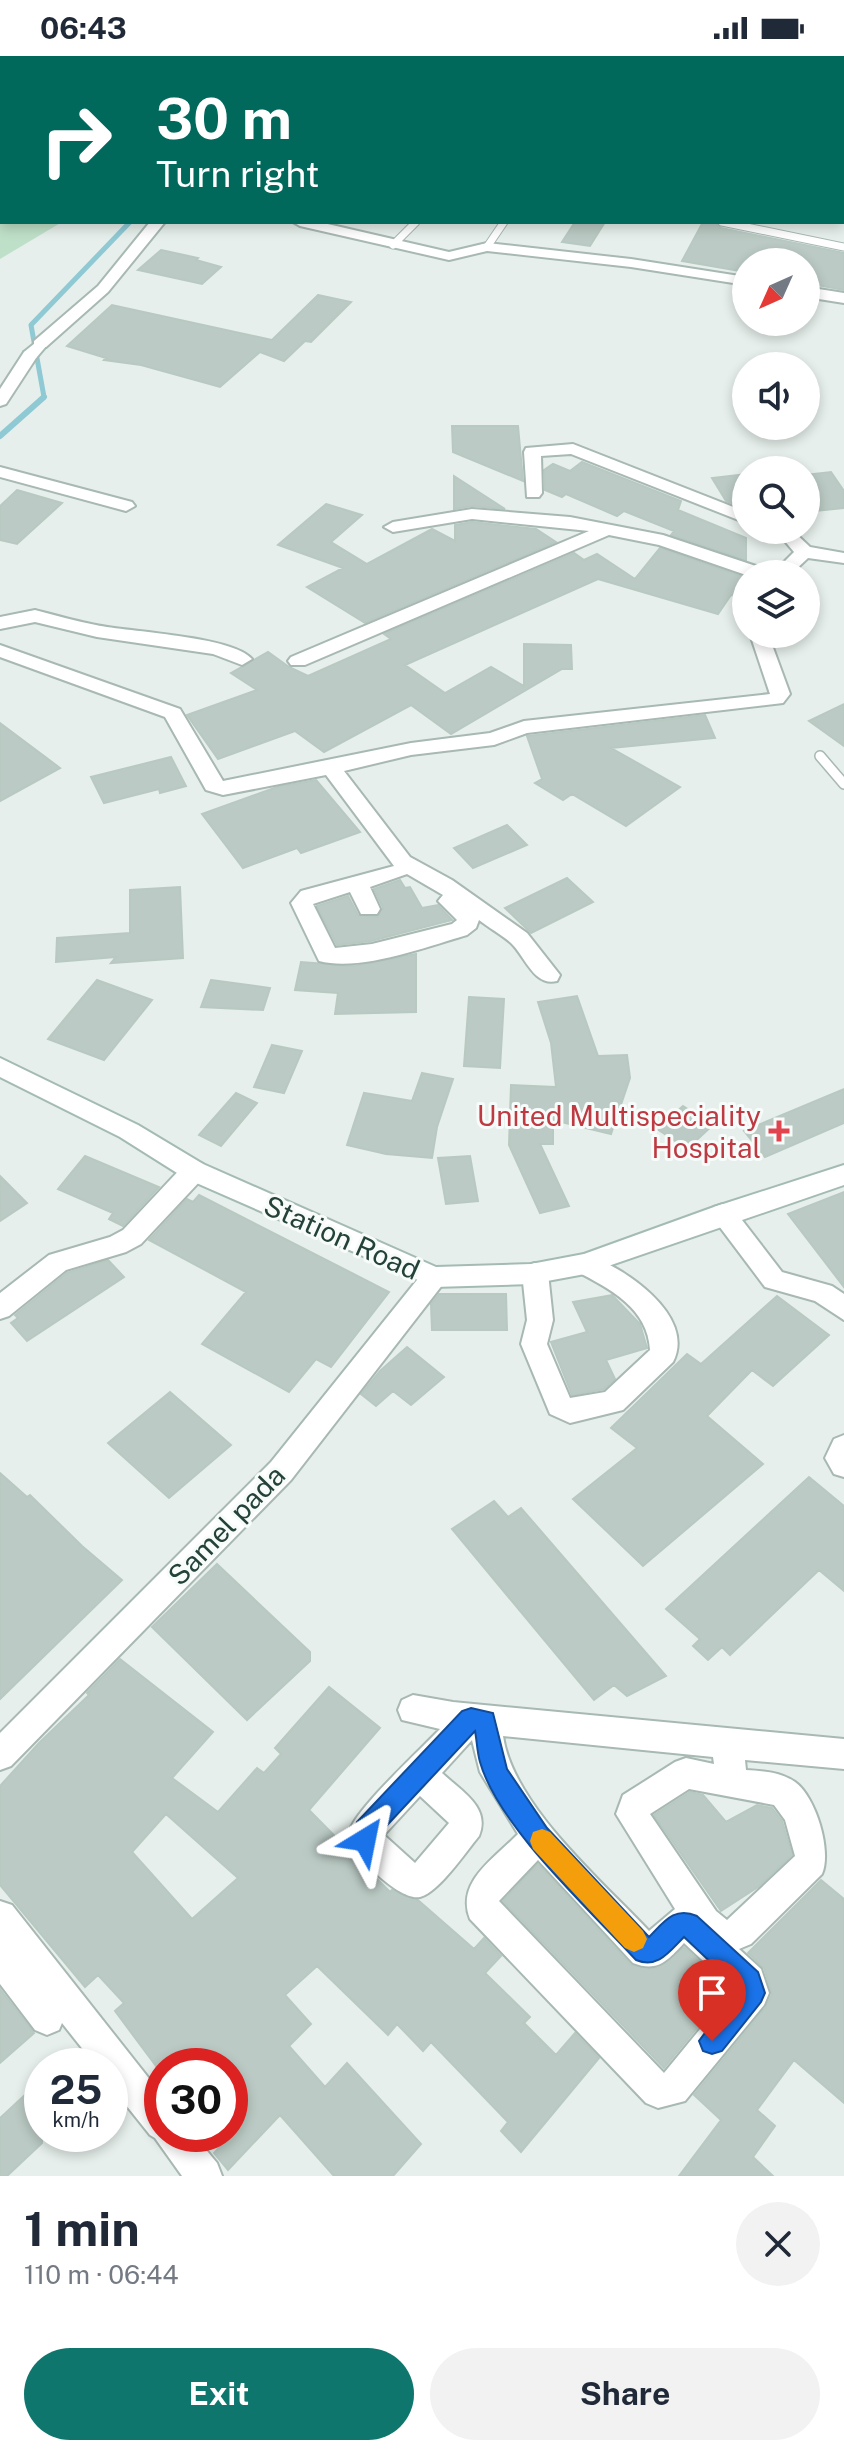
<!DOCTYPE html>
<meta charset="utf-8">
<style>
body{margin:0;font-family:"Public Sans",sans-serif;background:#f2f2f3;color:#1f2937;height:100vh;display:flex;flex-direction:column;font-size:30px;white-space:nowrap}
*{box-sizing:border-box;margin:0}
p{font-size:26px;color:#747a83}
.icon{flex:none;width:44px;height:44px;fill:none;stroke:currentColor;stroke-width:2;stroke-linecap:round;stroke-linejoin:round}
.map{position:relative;height:2120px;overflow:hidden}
.details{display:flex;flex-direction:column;background:#fff;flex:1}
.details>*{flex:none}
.guide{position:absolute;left:0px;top:0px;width:844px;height:168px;box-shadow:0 4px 12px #0003;background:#00695c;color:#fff;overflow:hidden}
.needle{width:52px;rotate:225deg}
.controls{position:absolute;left:732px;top:192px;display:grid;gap:16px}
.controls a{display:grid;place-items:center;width:88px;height:88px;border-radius:50%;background:#fff;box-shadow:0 4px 12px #0003;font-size:40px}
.speed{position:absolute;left:24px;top:1992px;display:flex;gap:16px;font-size:40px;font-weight:700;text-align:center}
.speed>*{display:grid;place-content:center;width:104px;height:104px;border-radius:50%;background:#fff;box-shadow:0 4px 12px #0003;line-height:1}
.speed small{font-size:20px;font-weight:400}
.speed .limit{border:12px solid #d22;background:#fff;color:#111}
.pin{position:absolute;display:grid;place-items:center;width:68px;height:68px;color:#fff;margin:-82px -34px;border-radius:50% 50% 50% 0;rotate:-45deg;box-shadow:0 0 8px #0007}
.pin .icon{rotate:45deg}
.me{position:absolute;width:88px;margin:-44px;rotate:35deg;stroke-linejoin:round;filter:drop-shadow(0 0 6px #0008)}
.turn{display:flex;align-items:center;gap:28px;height:168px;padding:0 24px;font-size:36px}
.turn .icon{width:104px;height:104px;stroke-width:2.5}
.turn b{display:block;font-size:56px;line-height:68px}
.round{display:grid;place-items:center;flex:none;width:84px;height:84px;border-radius:42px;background:#f2f2f3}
.summary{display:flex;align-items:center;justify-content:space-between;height:136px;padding:0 24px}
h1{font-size:48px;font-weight:700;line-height:60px}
.action{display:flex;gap:16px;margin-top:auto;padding:16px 24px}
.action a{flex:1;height:92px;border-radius:48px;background:#0f766e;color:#fff;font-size:32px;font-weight:700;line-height:92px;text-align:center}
.action a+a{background:#f2f2f3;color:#1f2937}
.status{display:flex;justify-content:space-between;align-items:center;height:56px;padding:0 40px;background:#fff;direction:ltr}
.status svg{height:22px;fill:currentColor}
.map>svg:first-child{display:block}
</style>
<div class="status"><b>06:43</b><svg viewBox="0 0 49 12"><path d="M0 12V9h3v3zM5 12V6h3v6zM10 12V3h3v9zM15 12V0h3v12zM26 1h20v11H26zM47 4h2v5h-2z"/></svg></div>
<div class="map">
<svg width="844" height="2120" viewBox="0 0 844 2120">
<rect width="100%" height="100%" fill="#e6efeb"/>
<path fill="#bfe0c8" d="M0,116L2,166H62L0,203Z"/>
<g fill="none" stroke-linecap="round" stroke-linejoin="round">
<path stroke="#8ec9d4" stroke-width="5" d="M41,343L44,341L31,269L130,166"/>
<path stroke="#8ec9d4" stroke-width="6" d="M0,380L44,341"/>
</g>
<path fill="#bbcac4" stroke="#b8c9c2" stroke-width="2" fill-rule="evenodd" d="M575,166H605L590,190L562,186Z
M703,166H716L721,172L844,197V234L806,227V206H746V216L682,205Z
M161,194L198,202L196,204L221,211L202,228L138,214Z
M318,239L351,246L311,286L305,285L284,305L260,296L220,331L141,309L104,304L106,302L67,290L112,249L272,284Z
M452,370H518L523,425L453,396Z
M582,406L681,445L678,454L746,482V504L671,479L674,475L624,455L617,460L566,438L562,441L545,434L544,414L553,408L570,415Z
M831,416L844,435V452L806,456V419Z
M746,418V453L726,445L712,422Z
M454,420L505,453L472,450L454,453Z
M17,434L62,447L17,488L0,484V450Z
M326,448L362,459L331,486L367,508L432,473L455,485V469L472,466L536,473L556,486L365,567L307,531L343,512L278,489Z
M660,492L746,522V543L731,539L718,558L598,523L405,609L445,637L491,611L524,630V588L571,589L572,613H562L451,678L411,649L324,696L295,675L218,703L187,659L257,634L231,617L268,596L289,611L308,620L391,583L384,578L574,497L584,504L597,498L635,523Z
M844,648V690L809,665Z
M705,659L715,682L611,692L680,731L626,770L572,738L563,744L535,727L542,723L527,680Z
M0,667L60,712L0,745Z
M171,701L186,730L160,737L159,733L104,747L91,721Z
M316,724L360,776L301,797L297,792L243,812L202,758L277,731Z
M507,769L527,789L473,812L454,792Z
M567,822L593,846L531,877L505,852Z
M400,824L405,832L410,831L422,852L438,849L452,864L371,885L337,889L317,850L348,840L358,859L377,861L383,852L374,833Z
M180,831L183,902L111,907L116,901L56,906L57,882L130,877V834Z
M416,898V956L335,958L338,937L295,934L301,906L354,910Z
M97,924L152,944L104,1004L48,983Z
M211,924L270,932L263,954L201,951Z
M577,940L598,1000L627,999L630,1022L611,1078L553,1064V1088H540L569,1150L540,1157L509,1089L511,1029L556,1031L551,987L538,946Z
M469,941L504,943L500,1012L464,1010Z
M272,989L302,995L284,1037L254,1031Z
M422,1017L453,1023L437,1071L432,1102L386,1098L347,1089L364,1037L412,1045Z
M844,1033V1067L765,1101L744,1075Z
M236,1037L257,1047L221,1090L199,1079Z
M683,1050L713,1069L687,1093L657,1073Z
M85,1100L159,1131L123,1170L109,1163L113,1157L58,1133Z
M470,1100L478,1145L446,1148L438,1102Z
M0,1120L27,1147L0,1165Z
M844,1136V1231L788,1158Z
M199,1139L389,1236L331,1311L316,1303L289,1336L202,1288L246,1236L149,1184L187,1143L193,1146Z
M108,1204L124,1221L27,1285L11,1267L18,1262L15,1259L67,1217Z
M439,1238H506L507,1274H432L431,1248Z
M612,1239L640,1268L647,1292L606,1304L615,1323L604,1333L572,1339L551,1286L587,1276L573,1246Z
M777,1240L829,1279L773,1330L752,1314L707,1360L763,1408L643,1510L573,1443L637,1392L611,1372L687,1298L701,1308Z
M407,1291L444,1321L411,1349L393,1335L376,1350L361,1338L380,1315Z
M170,1336L231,1389L169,1442L108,1387Z
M0,1417L27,1441L30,1439L82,1490L122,1524L0,1643Z
M809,1421L844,1450V1535L819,1514L730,1599L722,1591L708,1604L693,1590L700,1583L666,1553Z
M494,1445L508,1461L521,1452L666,1620L627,1640L614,1629L594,1644L452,1473Z
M217,1508L310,1596V1605L247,1664L152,1571Z
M120,1603L213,1676L172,1722L218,1756L257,1712L264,1717L281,1698L275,1692L329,1631L380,1672L309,1754L390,1836L392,1834L418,1844L474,1893L484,1882L501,1900L485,1917L530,1961L524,1967L556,1999L575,1977L599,2002L521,2096L501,2075L508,2066L431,1986L423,1995L397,1968L388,1979L317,1910L285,1939L311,1968L289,1990L325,2031L347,2007L421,2088L393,2120H334L280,2059L228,2114L214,2097L230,2080V2010H156L115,1955L124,1947L98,1919L85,1931L0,1829V1730L39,1687L89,1639L87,1637ZM166,1758L238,1822L192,1863L132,1796Z
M690,1736L703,1739L726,1766L757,1749L772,1752L782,1765L792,1799L758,1831L721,1855L654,1759Z
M538,1808L631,1909L657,1912L684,1891L729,1933L664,2012L503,1845Z
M821,1824L844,1843V2047L794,2004L757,2054L775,2070L753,2101L773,2120H679L721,2064L694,2039L766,1951L772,1938L764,1912L748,1897Z
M0,1933L34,1977L0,2007Z
M42,2023V2087L7,2120H0V2062Z"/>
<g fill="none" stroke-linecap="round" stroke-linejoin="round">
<defs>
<path id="lane-far1" d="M722,166L844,191
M393,189L416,166
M487,191L504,166"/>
<path id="lane" d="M820,700L844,728"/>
<path id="street" d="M150,166H165L108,236L46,291H34V285L98,230Z
M293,166H319L449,196L487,187L631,203L746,221V229L631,211L487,195L449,204L300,170Z
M806,231L844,237V247L806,241Z
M30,294L38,299L6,348L0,350V333L24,296Z
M573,388L746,456V467L571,398L541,400L542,437L539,441H527L524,396L526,392Z
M0,411L132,446L135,450L126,455L0,421Z
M472,453L570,461L663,479L768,514L771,518L746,519L659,489L609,479L305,609H291L288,605L291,601L589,475L472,463L393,476L384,471L393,466Z
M768,474H792L810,491L844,497V507L808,502L791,518H772L794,496L783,483Z
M35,554C55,559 75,565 96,569C128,576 233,580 252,603L242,609L213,598L97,581L35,566L0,573V561Z
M750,578H768L790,638L783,647L527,677L494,689L411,699L344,715L410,801L452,824L527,877L560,919L557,925C534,931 525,900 511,887C501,878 489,872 479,864L476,872L467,879C426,891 360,916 319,905L291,847L301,835L394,810L326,719L223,739L206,734L165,661L0,601V589L180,653L223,725L411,687L490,677L524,665L770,638ZM407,818L443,839L438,845L457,864L452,868L372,888L335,892L313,848L350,836L361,858H377L380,853L370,831Z
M194,1105L203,1108L206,1115L203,1122L141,1188L126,1196L66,1214L9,1260L0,1263V1237L49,1199L110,1181L123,1174L185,1108Z
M723,1148L732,1151L782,1216L832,1230L844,1238V1264L815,1245L765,1231L710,1158L714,1151Z
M585,1198C622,1210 697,1259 673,1306L623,1354L570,1367L550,1358L521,1288L527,1264L522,1217L526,1210L535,1207L544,1210L548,1217L553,1264L547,1288L570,1342L605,1336L650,1294C648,1252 610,1233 576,1215L572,1208L576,1201Z
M434,1211L443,1214L447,1221L443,1228L291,1424L11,1710L0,1714V1677L271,1406L425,1214Z
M844,1379V1421L834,1418L825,1402L834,1383Z
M413,1639L453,1646L844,1683V1713L745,1704L746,1714C763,1715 781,1716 795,1726C816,1741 832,1795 822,1818L751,1888L739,1893L761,1913L769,1937L764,1949L685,2045L658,2052L646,2047L470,1863C455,1826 495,1802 518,1778L480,1716L472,1684L442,1717C461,1735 491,1751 479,1780C465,1797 439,1836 420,1841C400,1846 345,1794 350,1774C357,1752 421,1693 440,1673L402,1664L398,1654L402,1644ZM503,1680L713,1701L714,1708L686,1702L675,1706L623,1739L616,1758L675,1853L649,1875C602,1825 513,1749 503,1680ZM689,1733L774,1749L785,1764L795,1800L727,1864L716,1855L650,1758ZM420,1740L449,1767L415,1807L384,1779ZM538,1804L633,1907C658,1917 668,1904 684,1887L733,1933L664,2017L499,1845Z
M0,1845L12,1849L162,2039V2078H193L217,2107L222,2120H182L155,2082L150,2079L110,2029V2010H96L62,1967L59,1974L47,1979L35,1974L0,1928Z"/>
<path id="secondary" d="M40,283L48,288L36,302H24V296Z
M0,1002L138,1069L203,1108L436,1211L531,1208L584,1198L714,1151L844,1109V1129L585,1218L531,1228L434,1231L185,1122L120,1081L0,1021Z"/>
</defs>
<use href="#lane-far1" stroke="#a8b8b2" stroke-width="9"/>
<use href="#lane" stroke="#a8b8b2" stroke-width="12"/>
<use href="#street" stroke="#a8b8b2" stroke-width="4"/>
<use href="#secondary" stroke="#a4bbb3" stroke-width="4"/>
<use href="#lane-far1" stroke="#fff" stroke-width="7"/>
<use href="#lane" stroke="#fff" stroke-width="9"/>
<use href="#street" fill="#fff" fill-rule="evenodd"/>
<use href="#secondary" fill="#fff" fill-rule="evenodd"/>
</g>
<path fill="#1a73e8" stroke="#114b97" stroke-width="2" d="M471,1652L493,1657L507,1713L547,1772L649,1881C664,1866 674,1850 697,1860L758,1916L765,1937L761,1946L722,1995L712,1998L703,1995L699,1985L738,1932L684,1881C669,1896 658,1913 636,1904C590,1854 498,1770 480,1706C477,1696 477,1685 475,1675L377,1780L373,1792L365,1796L356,1792L353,1784L357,1766L462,1655Z"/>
<path fill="#f59e0b" d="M542,1773L550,1776L643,1875L647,1883L643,1892L634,1896L625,1892L533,1793L530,1785L533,1776Z"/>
<path fill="#e0444e" stroke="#f7fbf9" stroke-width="3" d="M775 1063h8v8h8v8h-8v8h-8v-8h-8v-8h8z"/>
<g text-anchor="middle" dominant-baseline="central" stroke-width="6" stroke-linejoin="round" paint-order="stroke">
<g font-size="28" fill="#be3a42" stroke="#f7fbf9" text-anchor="end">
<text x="761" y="1059">United Multispeciality<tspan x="761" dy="32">Hospital</tspan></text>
</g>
<g font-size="28" fill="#24423a" stroke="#f7fbf9">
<text transform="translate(342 1181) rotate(24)">Station Road</text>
<text transform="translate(226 1469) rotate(-46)">Samel pada</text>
</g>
</g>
</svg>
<div class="controls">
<a><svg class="needle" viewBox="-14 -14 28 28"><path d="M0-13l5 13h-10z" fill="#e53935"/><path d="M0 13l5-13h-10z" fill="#747a83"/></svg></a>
<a><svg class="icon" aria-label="sound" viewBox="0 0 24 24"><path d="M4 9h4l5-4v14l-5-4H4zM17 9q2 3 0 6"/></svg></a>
<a><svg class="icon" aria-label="search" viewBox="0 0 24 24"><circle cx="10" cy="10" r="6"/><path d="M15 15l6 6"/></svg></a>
<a><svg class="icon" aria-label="layers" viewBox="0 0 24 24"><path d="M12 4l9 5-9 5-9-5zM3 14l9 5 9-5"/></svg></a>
</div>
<div class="speed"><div>25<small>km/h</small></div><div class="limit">30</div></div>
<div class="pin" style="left:712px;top:1985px;background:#d93025"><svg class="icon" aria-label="arrive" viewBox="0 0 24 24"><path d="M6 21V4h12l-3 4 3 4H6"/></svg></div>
<svg class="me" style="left:365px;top:1784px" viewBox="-20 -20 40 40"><path d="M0-17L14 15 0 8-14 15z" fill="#1a73e8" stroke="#fff" stroke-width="4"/></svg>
<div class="guide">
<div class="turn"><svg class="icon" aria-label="right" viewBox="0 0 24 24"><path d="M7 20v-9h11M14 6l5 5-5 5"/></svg><div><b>30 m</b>Turn right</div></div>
</div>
</div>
<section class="details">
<div class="summary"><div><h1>1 min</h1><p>110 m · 06:44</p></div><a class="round"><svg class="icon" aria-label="close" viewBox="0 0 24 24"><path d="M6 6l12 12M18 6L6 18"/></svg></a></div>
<div class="action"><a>Exit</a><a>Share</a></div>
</section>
